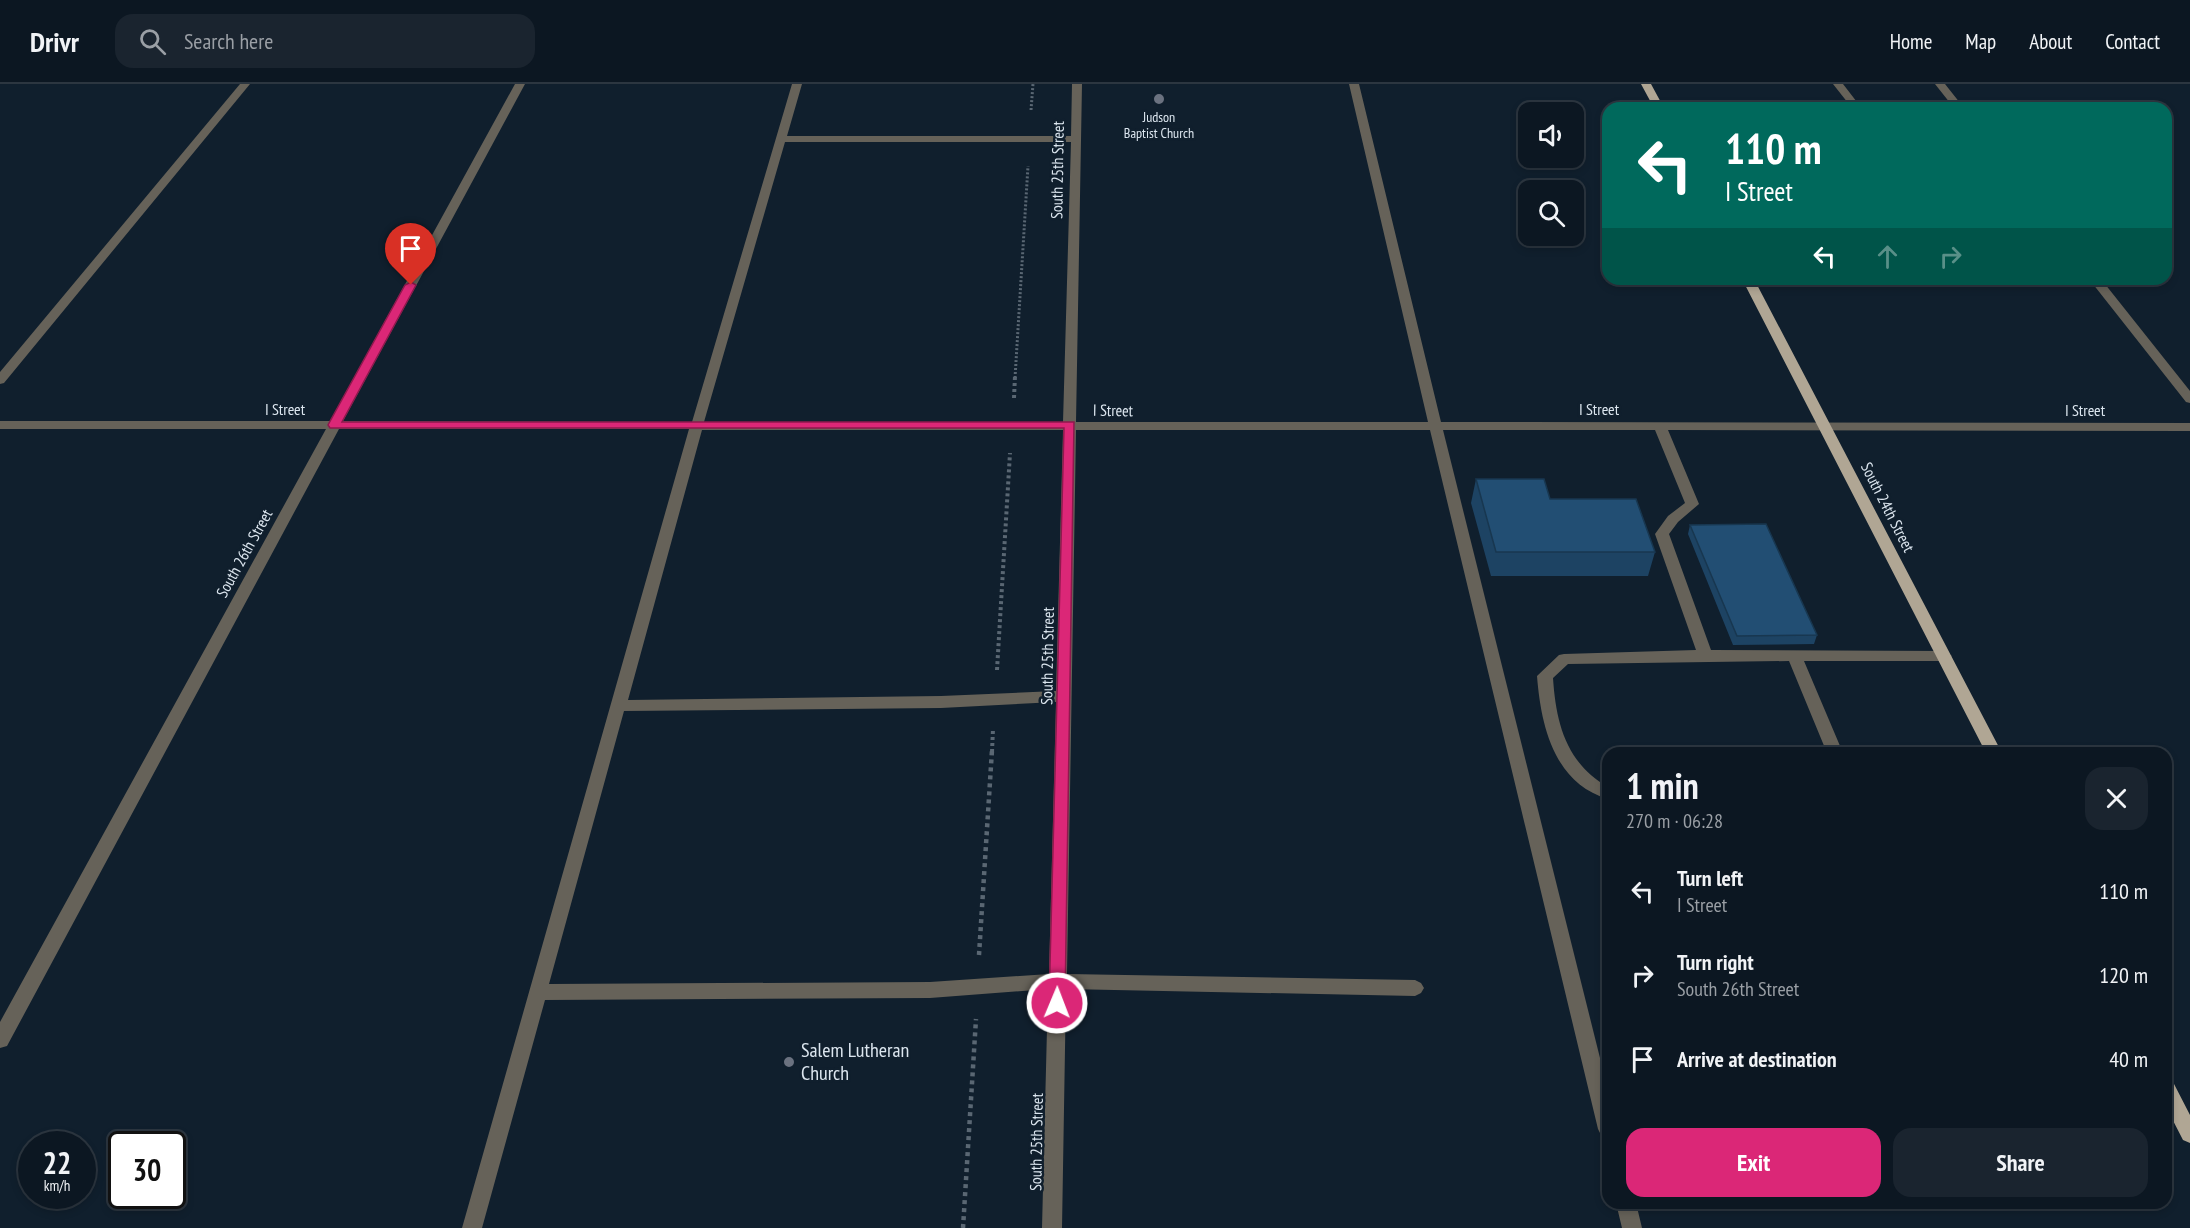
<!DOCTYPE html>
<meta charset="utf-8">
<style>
body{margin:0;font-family:"PT Sans Narrow",sans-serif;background:#1a242f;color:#f1f3f6;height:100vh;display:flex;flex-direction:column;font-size:22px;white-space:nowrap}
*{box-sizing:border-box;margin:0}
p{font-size:20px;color:#9a9fa5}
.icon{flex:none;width:33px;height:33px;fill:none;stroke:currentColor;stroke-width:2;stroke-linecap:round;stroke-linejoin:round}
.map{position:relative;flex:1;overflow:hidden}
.sheet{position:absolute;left:1602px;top:663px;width:570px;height:462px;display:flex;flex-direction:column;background:#0c1722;border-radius:18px;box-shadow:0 3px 9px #0003,0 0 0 2px #2c3640}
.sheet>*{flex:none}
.hud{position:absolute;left:1602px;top:18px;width:570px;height:183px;border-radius:18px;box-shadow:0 3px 9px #0003,0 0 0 2px #2c3640;background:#00695c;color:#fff;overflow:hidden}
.buttons{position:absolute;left:1518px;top:18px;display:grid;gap:12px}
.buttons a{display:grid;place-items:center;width:66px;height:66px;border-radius:12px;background:#0c1722;box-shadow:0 3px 9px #0003,0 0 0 2px #2c3640;font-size:30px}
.speed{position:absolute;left:18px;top:1047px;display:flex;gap:12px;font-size:30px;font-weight:700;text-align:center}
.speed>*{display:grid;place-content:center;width:78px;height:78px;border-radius:50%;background:#0c1722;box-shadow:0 3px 9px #0003,0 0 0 2px #2c3640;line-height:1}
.speed small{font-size:15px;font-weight:400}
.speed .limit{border:3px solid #111;border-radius:9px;background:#fff;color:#111}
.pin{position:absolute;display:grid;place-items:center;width:51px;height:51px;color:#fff;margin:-62px -26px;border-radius:50% 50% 50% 0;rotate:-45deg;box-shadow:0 0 6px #0007}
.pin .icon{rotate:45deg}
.me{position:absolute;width:66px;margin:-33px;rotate:1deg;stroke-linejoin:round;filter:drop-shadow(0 0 4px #0008)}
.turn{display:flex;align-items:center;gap:21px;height:126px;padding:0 24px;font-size:27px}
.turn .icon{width:78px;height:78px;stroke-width:2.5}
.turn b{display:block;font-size:42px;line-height:51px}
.lanes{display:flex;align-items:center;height:57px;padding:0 24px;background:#0003;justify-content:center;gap:30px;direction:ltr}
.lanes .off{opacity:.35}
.round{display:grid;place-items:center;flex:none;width:63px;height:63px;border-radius:18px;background:#1a242f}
.summary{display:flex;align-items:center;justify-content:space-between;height:102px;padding:0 24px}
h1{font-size:36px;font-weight:700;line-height:45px}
.button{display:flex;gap:12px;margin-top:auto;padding:12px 24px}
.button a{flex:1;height:69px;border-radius:18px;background:#db2777;color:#fff;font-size:24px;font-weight:700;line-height:69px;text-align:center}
.button a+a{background:#1a242f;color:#f1f3f6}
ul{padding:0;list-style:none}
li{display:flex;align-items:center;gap:18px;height:84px;padding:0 24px}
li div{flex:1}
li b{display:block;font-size:22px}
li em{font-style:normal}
header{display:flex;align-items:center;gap:36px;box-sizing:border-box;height:84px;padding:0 30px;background:#0c1722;border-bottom:2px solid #2c3640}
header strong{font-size:28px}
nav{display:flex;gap:33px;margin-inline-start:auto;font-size:21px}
.search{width:420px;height:54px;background:#1a242f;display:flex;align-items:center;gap:15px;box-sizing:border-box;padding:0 21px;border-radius:18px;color:#9a9fa5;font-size:22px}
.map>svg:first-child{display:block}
</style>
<header>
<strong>Drivr</strong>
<div class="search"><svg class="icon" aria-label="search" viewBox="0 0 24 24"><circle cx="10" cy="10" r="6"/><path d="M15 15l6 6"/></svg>Search here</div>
<nav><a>Home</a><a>Map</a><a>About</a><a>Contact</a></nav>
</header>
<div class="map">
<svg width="2190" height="1144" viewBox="0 0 2190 1144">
<rect width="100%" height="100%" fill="#101f2d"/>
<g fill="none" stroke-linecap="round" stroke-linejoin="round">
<path stroke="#5a6773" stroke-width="3" stroke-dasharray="2 2" stroke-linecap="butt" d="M1031,26L1033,0
M1015,294L1028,82"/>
<path stroke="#5a6773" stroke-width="4" stroke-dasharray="3 3" stroke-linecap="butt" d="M1014,314L1015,292
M997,586L1010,369
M992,668L993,645"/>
<path stroke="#5a6773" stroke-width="4.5" stroke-dasharray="4 4" stroke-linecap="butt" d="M979,871L992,666
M963,1144L976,935"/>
<path fill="#666259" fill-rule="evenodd" d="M240,0H250L4,299L0,300V288Z
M515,0H525L343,337L692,338L792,0H802L787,52H1071L1072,0H1082L1076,338H1428L1349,0H1359L1441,338L2190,339V347L1668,346L1699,420L1678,438L1669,450L1711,566L1944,567L1952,572L1944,577H1804L1843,669H1827L1789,577L1568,580L1553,594C1556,639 1566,679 1608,703V715C1554,699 1541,642 1537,592L1559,571L1564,570L1696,566L1655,450L1668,432L1685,419L1655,346H1443L1608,1006V1054L1601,1051L1598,1045L1430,346H1076L1067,890L1415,896L1421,899L1424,904L1421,909L1415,912L1066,905L1062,1144H1042L1048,905L930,914L545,916L482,1144H462L689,345H339L7,962L0,964V938L326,345H0V337H330ZM785,58H1071L1063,338H704ZM702,346H1063L1056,607L941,612L628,616ZM1056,618L1049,890L930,898L549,900L624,627L941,624Z
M1833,0H1843L1860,22L1859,24H1654L1659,21L1848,19Z
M1935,0H1945L1964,24H1954Z
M2089,195H2101L2190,307V319L2186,318Z
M1616,1119H1636L1642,1144H1622Z"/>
<path fill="#b0a694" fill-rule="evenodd" d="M1641,0H1651L1664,24H1654Z
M1742,195H1754L2002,669H1986Z
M2166,996L2173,998L2190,1031V1059L2183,1056L2166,1023Z"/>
</g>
<path fill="#1d4363" d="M1476,395L1550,415L1655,468L1648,492H1491L1471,419Z
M1690,441L1817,551L1814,560L1733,561L1688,450Z"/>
<path fill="#224e73" stroke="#183750" stroke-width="1.5" d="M1476,395H1544L1550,415H1636L1655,468H1496Z
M1766,440L1817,551L1737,552L1690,441Z"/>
<path fill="#db2777" stroke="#8e194d" stroke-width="1.5" d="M411,198L416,201L342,338H1074L1065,919L1063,924L1057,926L1051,924L1049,919L1064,344H330L328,341L405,201Z"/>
<g fill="#6b7280" stroke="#101f2d" stroke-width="2">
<circle cx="1159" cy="15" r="6"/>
<circle cx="789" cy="978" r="6"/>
</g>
<g text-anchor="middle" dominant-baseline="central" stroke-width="5" stroke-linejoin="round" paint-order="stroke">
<g font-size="14" fill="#dce6ef" stroke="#101f2d">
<text x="1159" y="33">Judson<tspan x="1159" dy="16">Baptist Church</tspan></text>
</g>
<g font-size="16" fill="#dce6ef" stroke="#101f2d">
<text transform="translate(1057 86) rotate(-89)">South 25th Street</text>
<text x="285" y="325">I Street</text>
<text x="1599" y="325">I Street</text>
<text transform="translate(1113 326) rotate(1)">I Street</text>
<text x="2085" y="326">I Street</text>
<text transform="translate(1888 423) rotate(63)">South 24th Street</text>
<text transform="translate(244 469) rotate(-61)">South 26th Street</text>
<text transform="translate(1047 572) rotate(-89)">South 25th Street</text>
<text transform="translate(1036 1058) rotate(-89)">South 25th Street</text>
</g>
<g font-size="20" fill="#dce6ef" stroke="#101f2d" text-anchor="start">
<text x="801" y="966">Salem Lutheran<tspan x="801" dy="23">Church</tspan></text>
</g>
</g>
</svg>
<div class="buttons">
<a><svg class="icon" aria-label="sound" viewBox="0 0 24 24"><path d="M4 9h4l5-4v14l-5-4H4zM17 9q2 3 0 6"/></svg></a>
<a><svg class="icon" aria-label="search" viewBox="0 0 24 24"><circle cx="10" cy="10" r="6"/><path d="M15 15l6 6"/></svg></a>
</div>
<div class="speed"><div>22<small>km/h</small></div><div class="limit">30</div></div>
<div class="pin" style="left:411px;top:201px;background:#d93025"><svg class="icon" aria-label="arrive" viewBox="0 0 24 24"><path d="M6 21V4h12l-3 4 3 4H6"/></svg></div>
<svg class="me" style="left:1057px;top:919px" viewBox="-20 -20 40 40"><circle r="17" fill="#db2777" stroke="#fff" stroke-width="3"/><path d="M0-11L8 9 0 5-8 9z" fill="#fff"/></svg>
<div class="hud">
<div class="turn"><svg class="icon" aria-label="left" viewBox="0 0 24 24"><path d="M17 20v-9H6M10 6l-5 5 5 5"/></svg><div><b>110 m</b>I Street</div></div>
<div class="lanes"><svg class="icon" aria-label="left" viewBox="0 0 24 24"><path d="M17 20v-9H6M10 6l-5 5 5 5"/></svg><svg class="icon off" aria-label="ahead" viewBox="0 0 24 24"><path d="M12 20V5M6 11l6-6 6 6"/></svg><svg class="icon off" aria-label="right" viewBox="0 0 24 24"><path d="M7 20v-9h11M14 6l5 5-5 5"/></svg></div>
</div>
<section class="sheet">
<div class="summary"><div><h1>1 min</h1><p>270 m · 06:28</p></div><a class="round"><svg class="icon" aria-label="close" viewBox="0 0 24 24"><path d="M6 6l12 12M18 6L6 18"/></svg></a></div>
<ul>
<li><svg class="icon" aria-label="left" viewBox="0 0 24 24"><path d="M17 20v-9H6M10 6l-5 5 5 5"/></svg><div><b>Turn left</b><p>I Street</p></div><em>110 m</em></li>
<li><svg class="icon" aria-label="right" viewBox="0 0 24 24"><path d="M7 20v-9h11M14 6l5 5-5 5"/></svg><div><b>Turn right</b><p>South 26th Street</p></div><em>120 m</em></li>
<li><svg class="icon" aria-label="arrive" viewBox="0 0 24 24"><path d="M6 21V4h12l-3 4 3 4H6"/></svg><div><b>Arrive at destination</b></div><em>40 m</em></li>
</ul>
<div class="button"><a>Exit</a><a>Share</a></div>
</section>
</div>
